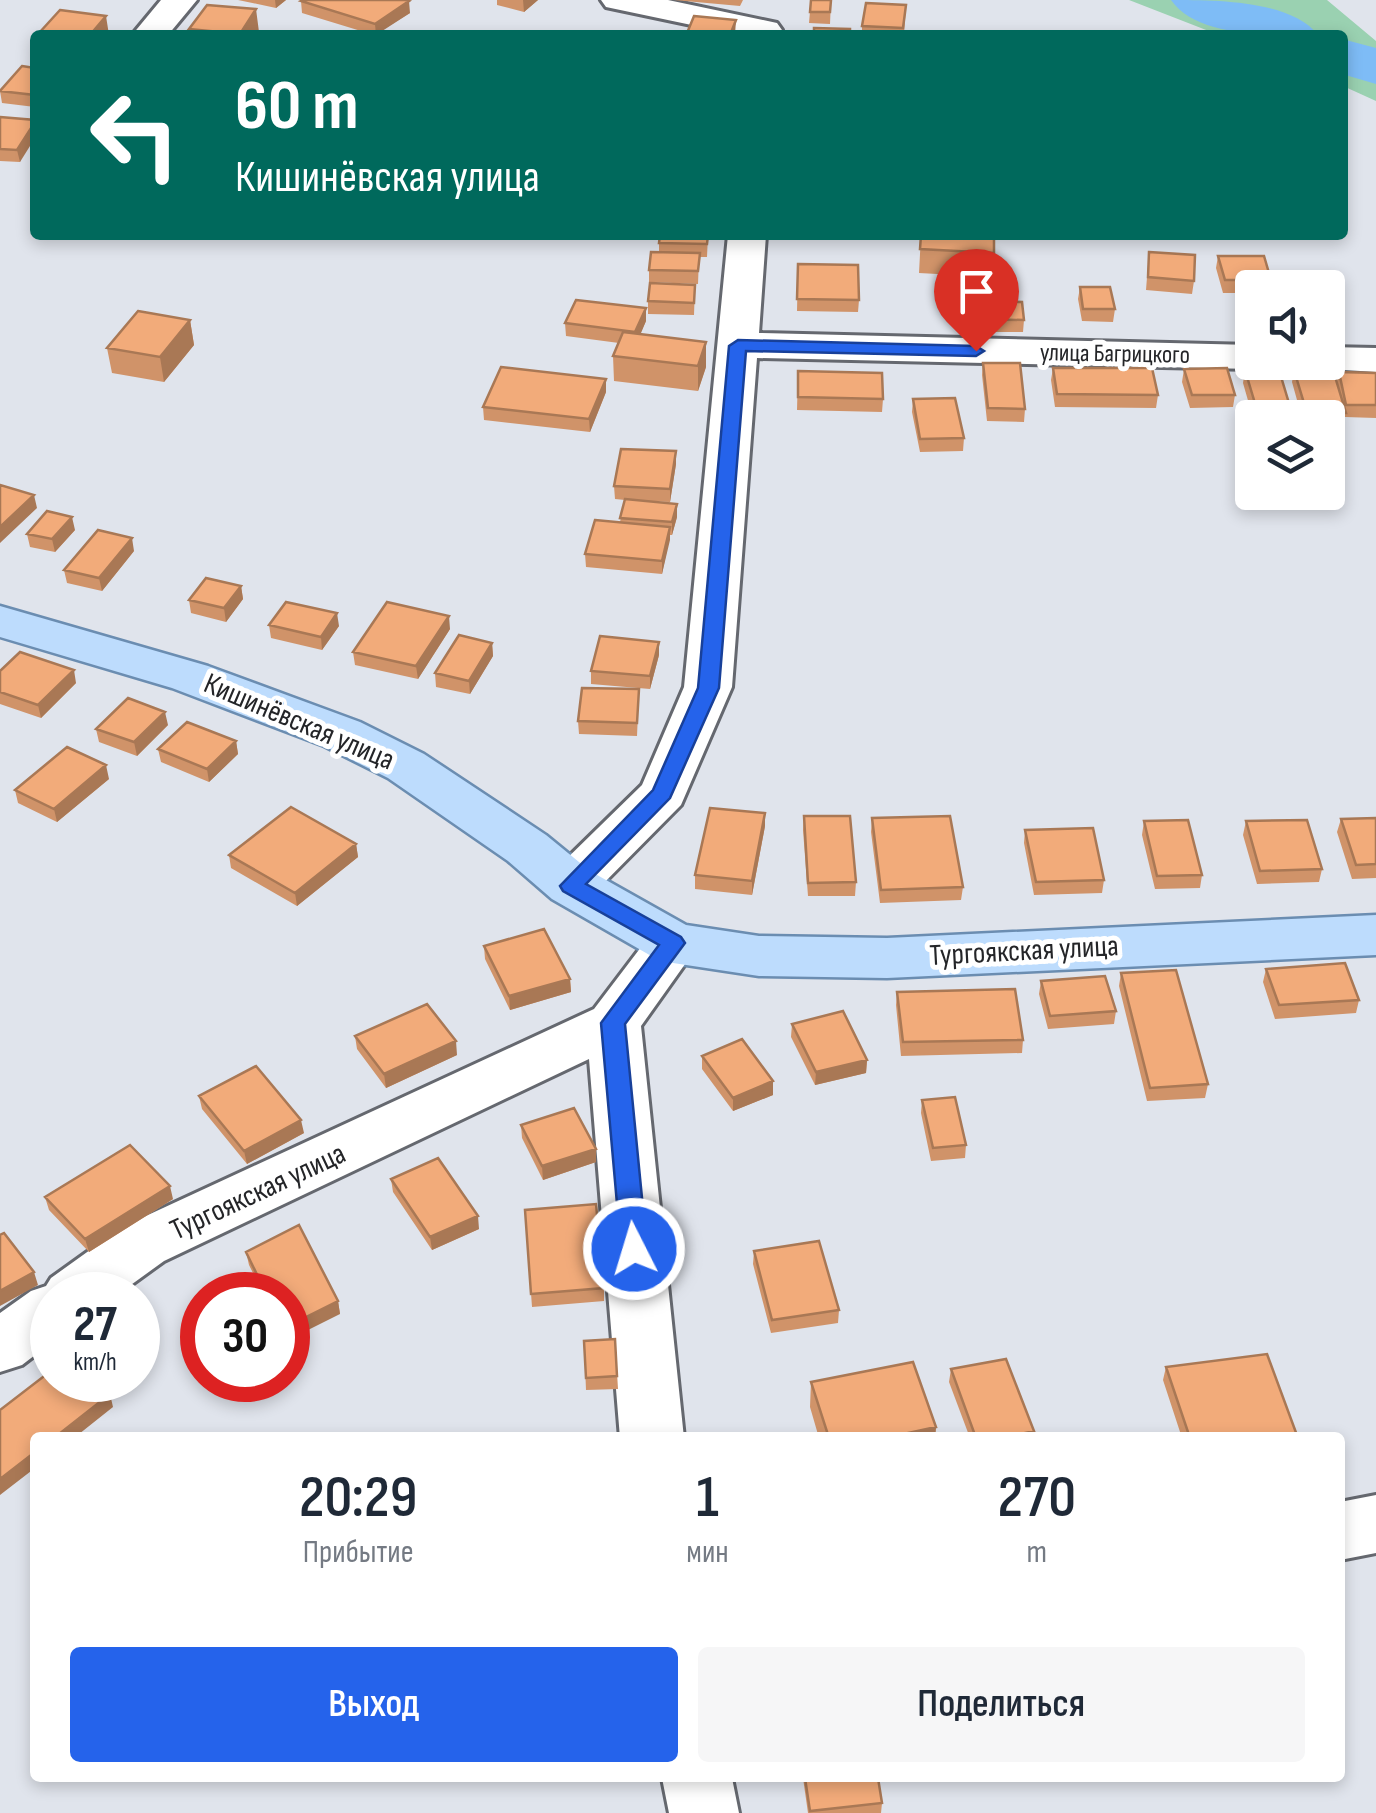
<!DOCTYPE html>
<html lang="ru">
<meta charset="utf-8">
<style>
body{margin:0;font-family:"Sofia Sans Condensed",sans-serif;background:#f6f6f7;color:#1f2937;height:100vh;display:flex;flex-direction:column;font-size:38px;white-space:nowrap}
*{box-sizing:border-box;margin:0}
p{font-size:32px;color:#747a83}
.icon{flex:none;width:55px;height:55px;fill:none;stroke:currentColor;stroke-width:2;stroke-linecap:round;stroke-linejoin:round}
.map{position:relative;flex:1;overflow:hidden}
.side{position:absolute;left:30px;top:1432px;width:1315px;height:350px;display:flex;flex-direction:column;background:#fff;border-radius:10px;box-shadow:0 5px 15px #0003}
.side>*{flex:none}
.top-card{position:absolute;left:30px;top:30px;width:1318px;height:210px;border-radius:10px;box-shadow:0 5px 15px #0003;background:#00695c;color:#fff;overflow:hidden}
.controls{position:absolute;left:1235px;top:270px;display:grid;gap:20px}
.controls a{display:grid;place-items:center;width:110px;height:110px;border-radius:10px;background:#fff;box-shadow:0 5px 15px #0003;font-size:50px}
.speed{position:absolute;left:30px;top:1272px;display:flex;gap:20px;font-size:50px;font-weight:700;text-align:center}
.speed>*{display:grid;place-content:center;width:130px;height:130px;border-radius:50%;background:#fff;box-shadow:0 5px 15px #0003;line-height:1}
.speed small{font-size:25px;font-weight:400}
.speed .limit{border:15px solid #d22;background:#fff;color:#111}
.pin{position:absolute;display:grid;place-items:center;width:85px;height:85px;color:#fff;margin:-102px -42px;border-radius:50% 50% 50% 0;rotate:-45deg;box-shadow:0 0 10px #0007}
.pin .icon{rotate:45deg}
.me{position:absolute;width:110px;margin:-55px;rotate:355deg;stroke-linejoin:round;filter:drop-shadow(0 0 8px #0008)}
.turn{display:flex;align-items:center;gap:35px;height:210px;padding:0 40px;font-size:45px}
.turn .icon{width:130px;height:130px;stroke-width:2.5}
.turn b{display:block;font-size:70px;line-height:85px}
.eta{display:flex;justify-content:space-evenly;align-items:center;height:170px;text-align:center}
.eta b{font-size:60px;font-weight:600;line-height:70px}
.button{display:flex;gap:20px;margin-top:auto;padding:20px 40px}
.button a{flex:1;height:115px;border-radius:10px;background:#2563eb;color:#fff;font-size:40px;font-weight:600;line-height:115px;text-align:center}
.button a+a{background:#f6f6f7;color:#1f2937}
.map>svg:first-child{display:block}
</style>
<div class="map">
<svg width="1376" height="1813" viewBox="0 0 1376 1813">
<rect width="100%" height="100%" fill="#e0e4ec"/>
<path fill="#9ad1b1" d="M1129,0H1327L1376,41V101L1343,86L1342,35H1219Z"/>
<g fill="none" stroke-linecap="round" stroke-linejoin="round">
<path fill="#7ebcf6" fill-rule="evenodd" d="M1171,0C1214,0 1291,0 1318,35C1276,35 1198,39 1171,0Z
M1342,39L1376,48V84L1342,74Z"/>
<defs>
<path id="minor" d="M161,0H197L168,35H132Z
M601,0H668L777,23L782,30L781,35H739L606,7Z
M728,235H766L759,333L1252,345V362H1269L1252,369L757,358L732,687L681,805L589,898L571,903L553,898L545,885L553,872L642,785L684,687Z
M1328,347L1376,348V372L1313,368L1310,362H1328Z
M673,924L692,930L700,943L641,1026L684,1438H620L589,1059L164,1261L117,1295H52V1342L22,1365L0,1372V1313L31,1291L46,1286L51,1278L122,1227L594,1009L654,930Z
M1376,1495V1553L1340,1560V1502Z
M662,1778H732L739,1813H669Z"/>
<path id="major" d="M0,606L208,666L360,722L424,754L546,835L590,871L686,925L759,936L887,938L1376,915V955L887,978L759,976L673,963L653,957L552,899L508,861L388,778L324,746L172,688L0,637Z"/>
</defs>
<use href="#minor" stroke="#65686f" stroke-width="6"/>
<use href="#major" stroke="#6b8db1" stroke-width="5"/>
<use href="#minor" fill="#fff" fill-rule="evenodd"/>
<use href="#major" fill="#bddcfd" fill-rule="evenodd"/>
</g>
<path fill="#d09369" d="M238,0H286L276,8Z
M497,0H538L524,12L497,5Z
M674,0H743L740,6Z
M811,0H831L830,24L809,23Z
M301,1L410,13L374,35L302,13Z
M906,5L904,35H862V26Z
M189,29L259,32L257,35H190Z
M35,68V107L2,103L0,91Z
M0,117L35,120L20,162L0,161Z
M708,235L707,257H699L698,284L649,282V270L659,252V243Z
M921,235L994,253L992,277L919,273Z
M1149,252L1194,281L1192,294L1146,290Z
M1218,256L1271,280L1270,287L1300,288H1252V293H1223L1216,268Z
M798,264L859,300L858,312L797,311Z
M695,285L694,315L648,314V301Z
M1080,287L1115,309L1113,322L1082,321L1078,299Z
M974,301L1024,320L1023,332H974L973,314Z
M190,320L194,345L164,382L112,373L107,348Z
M646,321L640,334L706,367L698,391L614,381L613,356L619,343L566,336L565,323Z
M983,363L1025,409L1024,422L987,421L982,375Z
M1053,368L1158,395L1156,408L1055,407L1051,380Z
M1184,369L1235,395L1233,407L1190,408L1182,382Z
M1245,370L1291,410L1290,418H1253L1243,383Z
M1294,370L1337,381L1339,372L1376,373V418L1345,417L1344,426H1328V418H1302L1292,382Z
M798,371L883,399L882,412L797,410Z
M606,379V392L590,432L484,420L483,407Z
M913,399L964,438L963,451L920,452L912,412Z
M676,464L670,502L641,501L677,517L672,535H670L662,574L586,567L585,554L620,522L625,500L615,499L614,486Z
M75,530L55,552L30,547L27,534Z
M134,551L102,591L67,583L64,570Z
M241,586L243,599L226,622L191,613L189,600Z
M269,625L339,626L322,650L271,638Z
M450,629L418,679L355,665L353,652Z
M492,643L493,656L470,694L436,687L435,673Z
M659,655L650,689L591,684V671Z
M0,671L76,683L41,718L0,704Z
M639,689L637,736L579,734L578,721Z
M168,725L137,756L99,742L96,729Z
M236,741L238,754L209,782L161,762L158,749Z
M109,779L57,822L18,803L15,790Z
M804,816L856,882L855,896H808L803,830Z
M872,818L963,887L961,900L880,903L871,832Z
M1376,818V878L1352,879L1337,832L1341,819Z
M1144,821L1202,875L1200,888L1155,889L1142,835Z
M1246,821L1322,869L1319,882L1257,884L1243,835Z
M765,826L752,895L695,889V875Z
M1025,830L1104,880L1102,893L1034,895L1024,843Z
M356,844L358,857L297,906L231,868L229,855Z
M484,946L570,979L571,992L510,1010L485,959Z
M1266,969L1359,1000L1356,1013L1275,1019L1263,982Z
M1121,973L1208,1084L1205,1098L1147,1101L1119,986Z
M1041,981L1116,1011L1114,1024L1048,1029L1039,994Z
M897,992L1023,1040L1022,1053L901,1056L896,1005Z
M792,1024L867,1060L866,1073L815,1085L791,1037Z
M355,1036L457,1055L386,1088L357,1049Z
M702,1056L773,1095L733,1111L702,1069Z
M199,1096L304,1133L247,1164L202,1109Z
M922,1100L966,1145L965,1158L931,1161L921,1113Z
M521,1125L596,1162L543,1180L522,1138Z
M391,1179L479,1229L432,1250L393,1192Z
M45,1197L173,1199L89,1252L49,1210Z
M525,1210L604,1288V1301L532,1307Z
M754,1251L839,1310L838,1323L771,1333L753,1264Z
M246,1252L338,1301L340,1314L288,1295H264L249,1265Z
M615,1339L618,1389L586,1390L584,1341Z
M1166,1367L1298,1438H1182L1163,1380Z
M951,1369L1033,1438H970L949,1382Z
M811,1382L936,1427L935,1438H819L810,1407Z
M803,1778H878L882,1803L881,1813H808Z"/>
<path fill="#a97855" d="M275,0H286L276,8Z
M523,0H538L524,12Z
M409,1L410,13L376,35L375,24Z
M256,9L259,32L257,35H240Z
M106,16L109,35H90Z
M736,20L735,35H730Z
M35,122V138L20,162L17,150Z
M646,308V321L636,345L635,332Z
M190,320L194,345L164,382L160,357Z
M706,342V367L698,391V366Z
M606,379V392L590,432L589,419Z
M676,451V464L670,502V489Z
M34,495L37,508L0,543V527Z
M677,504V517L672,535V522Z
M72,517L75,530L55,552L52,539Z
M670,527V540L662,574V561Z
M132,538L134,551L102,591L99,578Z
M241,586L243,599L226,622L224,608Z
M337,613L339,626L322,650L321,637Z
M449,616L450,629L418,679L416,666Z
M659,642V655L650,689V676Z
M492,643L493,656L470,694L469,681Z
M74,670L76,683L41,718L38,705Z
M165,712L168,725L137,756L134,742Z
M236,741L238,754L209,782L207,769Z
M106,765L109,779L57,822L54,809Z
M765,813V826L752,895V881Z
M356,844L358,857L297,906L295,893Z
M570,979L571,992L510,1010L509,996Z
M456,1041L457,1055L386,1088L384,1074Z
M867,1060L866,1073L815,1085L816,1072Z
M773,1081V1095L733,1111V1098Z
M301,1120L304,1133L247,1164L244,1151Z
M596,1149V1162L543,1180L542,1166Z
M170,1186L173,1199L89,1252L85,1239Z
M478,1216L479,1229L432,1250L430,1237Z
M34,1272L38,1285L0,1306V1291Z
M338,1301L340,1314L288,1340V1326Z
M110,1394L113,1407L74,1438H54Z
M936,1427L935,1438H885Z
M1034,1431L1033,1438H1002Z
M35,1452V1468L0,1495V1479Z"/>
<path fill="#f2ab7a" stroke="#a97855" stroke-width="2.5" d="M303,0H405L409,1L375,24L301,1Z
M811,0H831L830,12H810Z
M866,3L906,5L903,28L862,26Z
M207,5L256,9L240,34L189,29Z
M60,10L106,16L90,35L39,33Z
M694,16L736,20L730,35L687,33Z
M814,28L850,29V35H814Z
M22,66L35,68V95L0,91Z
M0,117L35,120V122L17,150L0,149Z
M660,235H708L707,244L659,243Z
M921,235H994V253L920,249Z
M651,252L700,253L698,271L649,270Z
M1149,252L1195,255L1194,281L1148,277Z
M1218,256H1264L1271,280H1225Z
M798,264L858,265L859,300L797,299Z
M650,283L695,285L694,303L648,301Z
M1256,286L1300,287V288H1257Z
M1080,287H1110L1115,309H1083Z
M576,300L646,308L635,332L565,323Z
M974,301L1022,302L1024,320L975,319Z
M138,311L190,320L160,357L107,348Z
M623,332L706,342L698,366L613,356Z
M983,363H1020L1025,409L988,408Z
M501,367L606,379L589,419L483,407Z
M1053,368H1152L1158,395L1057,394Z
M1227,368L1235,395H1192L1184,369Z
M1245,370H1279L1291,410H1257Z
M1294,370H1333L1346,413H1307Z
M798,371L882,373L883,399L798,397Z
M1339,372L1376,373V405H1346Z
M955,398L964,438L920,439L913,399Z
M621,449L676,451L670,489L614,486Z
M0,485L34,495L0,527Z
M625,499L677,504L672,522L620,518Z
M47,511L72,517L52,539L27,534Z
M595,520L670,527L662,561L585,554Z
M98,530L132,538L99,578L64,570Z
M206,578L241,586L224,608L189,600Z
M286,602L337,613L321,637L269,625Z
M387,602L449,616L416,666L353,652Z
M459,635L492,643L469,681L435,673Z
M600,636L659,642L650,676L591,671Z
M20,652L74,670L38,705L0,692V671Z
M582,688L639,689L637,723L578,721Z
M128,698L165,712L134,742L96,729Z
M187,722L236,741L207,769L158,749Z
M67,747L106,765L54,809L15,790Z
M291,807L356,844L295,893L229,855Z
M710,808L765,813L752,881L695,875Z
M804,816H850L856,882L808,883Z
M950,816L963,887L881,890L872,818Z
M1376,818V864L1356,865L1341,819Z
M1188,820L1202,875L1157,876L1144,821Z
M1307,820L1322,869L1260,871L1246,821Z
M1093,828L1104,880L1036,882L1025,830Z
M544,929L570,979L509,996L484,946Z
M1345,963L1359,1000L1279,1005L1266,969Z
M1176,970L1208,1084L1150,1088L1121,973Z
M1105,976L1116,1011L1050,1016L1041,981Z
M1015,989L1023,1040L903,1042L897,992Z
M427,1004L456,1041L384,1074L355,1036Z
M843,1011L867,1060L816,1072L792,1024Z
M742,1039L773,1081L733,1098L702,1056Z
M256,1066L301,1120L244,1151L199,1096Z
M955,1097L966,1145L933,1148L922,1100Z
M574,1108L596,1149L542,1166L521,1125Z
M130,1145L170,1186L85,1239L45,1197Z
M438,1158L478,1216L430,1237L391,1179Z
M596,1204L604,1288L531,1294L525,1210Z
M299,1225L338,1301L288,1326V1295H267L246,1252Z
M4,1233L34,1272L0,1291V1235Z
M819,1241L839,1310L772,1320L754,1251Z
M615,1339L617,1376L586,1378L584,1341Z
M1267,1354L1298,1438H1190L1166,1367Z
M1006,1359L1034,1431L1002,1438H976L951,1369Z
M913,1362L936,1427L885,1438H829L811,1382Z
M52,1370V1380H94L110,1394L54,1438H35V1452L0,1479V1410Z
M805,1778H878L882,1803L810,1811Z"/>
<path fill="#2563eb" stroke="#184099" stroke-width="2.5" d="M738,340L976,346L984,351L976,356L746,351L719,688L670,798L586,884L681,937L685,943L625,1024L647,1249L643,1256L634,1259L625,1256L621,1249L601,1023L659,945L563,891L560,886L653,790L698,688L729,346Z"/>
<g text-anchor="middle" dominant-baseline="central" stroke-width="10" stroke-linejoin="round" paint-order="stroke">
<g font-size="25" fill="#242528" stroke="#fff">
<text transform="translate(1115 354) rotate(1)">улица Багрицкого</text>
</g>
<g font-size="30" fill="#242528" stroke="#fff">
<text transform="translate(299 722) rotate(23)">Кишинёвская улица</text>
<text transform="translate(1024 951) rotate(-3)">Тургоякская улица</text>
<text transform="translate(258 1192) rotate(-25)">Тургоякская улица</text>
</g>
</g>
</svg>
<div class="controls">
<a><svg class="icon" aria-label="sound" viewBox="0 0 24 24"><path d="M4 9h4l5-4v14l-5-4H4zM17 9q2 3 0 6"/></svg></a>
<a><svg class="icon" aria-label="layers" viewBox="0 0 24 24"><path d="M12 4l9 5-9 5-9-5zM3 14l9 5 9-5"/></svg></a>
</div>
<div class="speed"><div>27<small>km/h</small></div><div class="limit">30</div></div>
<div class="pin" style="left:976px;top:351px;background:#d93025"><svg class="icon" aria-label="arrive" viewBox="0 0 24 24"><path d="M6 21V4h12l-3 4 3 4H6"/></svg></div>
<svg class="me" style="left:634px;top:1249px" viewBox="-20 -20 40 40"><circle r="17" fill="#2563eb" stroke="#fff" stroke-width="3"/><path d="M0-11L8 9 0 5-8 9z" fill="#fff"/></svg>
<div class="top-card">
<div class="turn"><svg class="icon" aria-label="left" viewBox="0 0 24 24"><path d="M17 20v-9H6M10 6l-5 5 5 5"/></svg><div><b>60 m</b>Кишинёвская улица</div></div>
</div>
<section class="side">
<div class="eta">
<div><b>20:29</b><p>Прибытие</p></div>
<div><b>1</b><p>мин</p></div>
<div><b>270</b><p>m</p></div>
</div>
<div class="button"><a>Выход</a><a>Поделиться</a></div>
</section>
</div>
